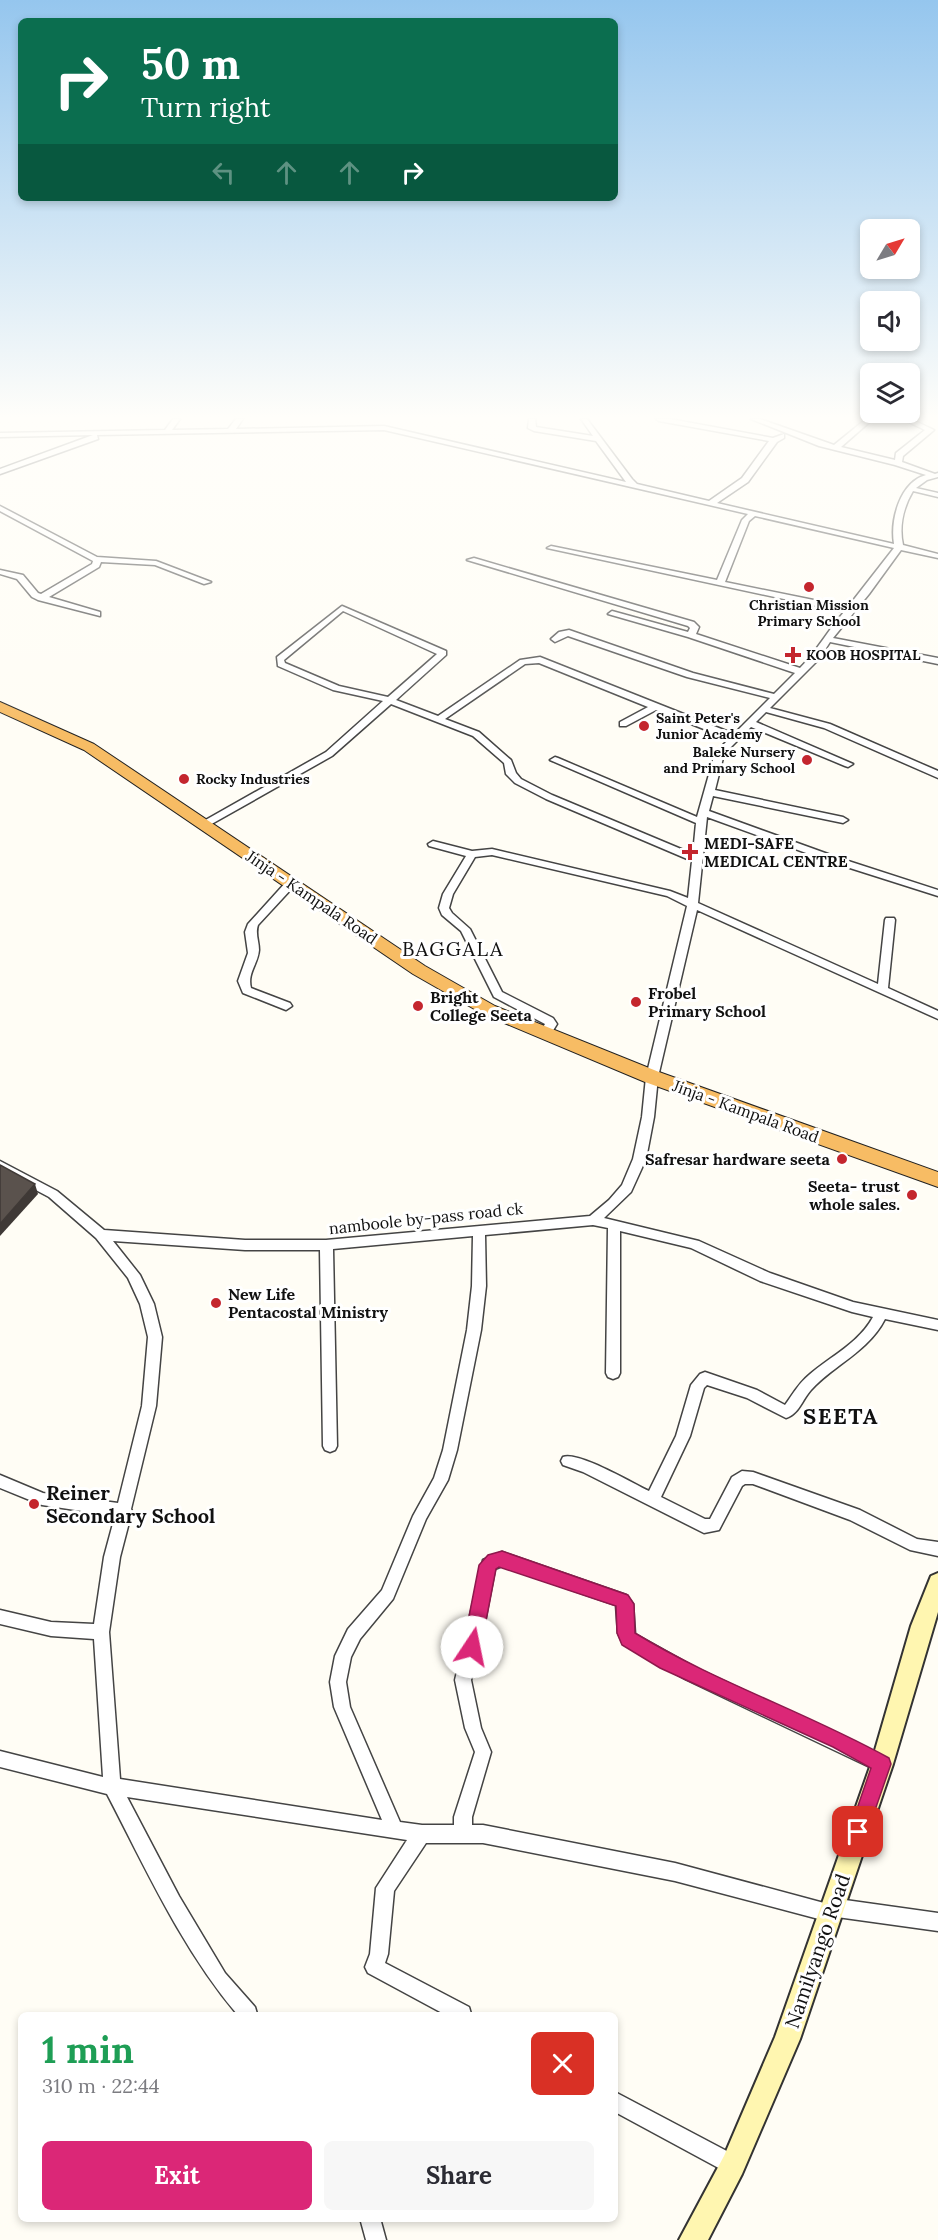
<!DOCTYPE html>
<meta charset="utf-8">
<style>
body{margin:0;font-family:Lora,serif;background:#f7f7f7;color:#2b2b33;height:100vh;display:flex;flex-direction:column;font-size:22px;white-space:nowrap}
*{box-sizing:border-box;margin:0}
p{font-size:20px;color:#7c7c81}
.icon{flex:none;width:33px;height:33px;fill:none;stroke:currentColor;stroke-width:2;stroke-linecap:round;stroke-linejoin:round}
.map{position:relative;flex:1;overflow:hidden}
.panel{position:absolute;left:18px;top:2012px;width:600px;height:210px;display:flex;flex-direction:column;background:#fff;border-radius:9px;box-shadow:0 3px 9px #0003}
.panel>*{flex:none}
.top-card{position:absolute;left:18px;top:18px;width:600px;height:183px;border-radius:9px;box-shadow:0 3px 9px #0003;background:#0b6e4f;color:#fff;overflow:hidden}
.needle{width:39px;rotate:52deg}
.controls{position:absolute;left:860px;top:219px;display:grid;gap:12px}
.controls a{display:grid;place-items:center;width:60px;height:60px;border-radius:9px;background:#fff;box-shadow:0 3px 9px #0003;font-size:30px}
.pin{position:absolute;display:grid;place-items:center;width:51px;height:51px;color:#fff;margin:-26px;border-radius:12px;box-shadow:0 3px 9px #0006}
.me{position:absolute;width:66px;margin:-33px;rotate:11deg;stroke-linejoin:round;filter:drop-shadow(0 0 4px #0008)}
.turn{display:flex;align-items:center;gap:21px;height:126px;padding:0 24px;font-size:27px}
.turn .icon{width:78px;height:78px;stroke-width:2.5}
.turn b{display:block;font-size:42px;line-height:51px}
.lanes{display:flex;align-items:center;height:57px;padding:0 24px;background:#0003;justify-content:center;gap:30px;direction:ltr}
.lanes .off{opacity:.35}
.round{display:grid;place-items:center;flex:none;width:63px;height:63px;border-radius:9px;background:#f7f7f7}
.summary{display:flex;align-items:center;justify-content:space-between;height:102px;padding:0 24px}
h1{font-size:36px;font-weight:700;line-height:45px;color:#1e9e55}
.action{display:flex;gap:12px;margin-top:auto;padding:12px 24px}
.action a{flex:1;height:69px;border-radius:9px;background:#db2777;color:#fff;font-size:24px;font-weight:700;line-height:69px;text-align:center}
.action a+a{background:#f7f7f7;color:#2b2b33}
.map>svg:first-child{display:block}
</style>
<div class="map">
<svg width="938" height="2240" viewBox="0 0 938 2240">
<rect width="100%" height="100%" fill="#fffdf5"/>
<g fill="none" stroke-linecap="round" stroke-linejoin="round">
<defs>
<path id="minor" d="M173,419H180L172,430L228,429L236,419H243L236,429L384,426L626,482L596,441L534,431L528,428L529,419H535L536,427L593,436L581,419H587L632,479L637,484L709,501L742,478L769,441L659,421L656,419H670L773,438L784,434V438L777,442L748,482L717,503L894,544C890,520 900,482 926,475L895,465L819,446L751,419H760L834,445L866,419H873L841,447L895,460L896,453L925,430L902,419H911L934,430L903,456L902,462L935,474L938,473V477L927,480L916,488L938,493V497L913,491C903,508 899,527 903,545L938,554V558L901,550L869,594L833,638L938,658V664L830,642L819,659L770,708L830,724L938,771V778L824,728L766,712L756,722L853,764L848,767L845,766L751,727L724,754L715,790L843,817L848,820L843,823L713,796L709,811L839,858L938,890V896L831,862L707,817L698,903L878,984L885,920L886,918H894L895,920L888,988L938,1011V1019L697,910L658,1077L654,1117L646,1159L631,1192L604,1218L699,1241L770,1273L853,1302L938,1320V1330L885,1319C868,1352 835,1364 811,1390C802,1400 799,1414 786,1418L747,1398L707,1385L704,1388L690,1436L661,1497L705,1519H710L732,1477L742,1471L753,1472L860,1510L917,1539L938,1542V1556L910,1550L850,1520L753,1484H745L742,1486L719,1530L704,1533L583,1472L563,1465L561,1461L563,1457C578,1451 632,1483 649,1491L676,1436L691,1385L700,1374L705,1372L757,1390L785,1405C793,1394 799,1383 809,1375C831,1356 859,1343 873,1317L852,1312L760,1281L691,1248L620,1231V1373L618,1377L613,1379L608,1377L606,1373L608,1228L593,1225L485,1235L486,1286L481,1330L457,1450L448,1480L426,1519L393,1599L360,1639L351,1657L346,1682L350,1707L400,1822L422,1825H454V1817L475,1752L465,1728L455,1680L483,1560L502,1552L626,1595L633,1604L635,1634L696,1668L888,1758L890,1764L888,1770L882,1772L876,1770L685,1679L623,1644L618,1633L616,1605L502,1566L495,1569L480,1647L471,1680L481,1728L491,1752L472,1817V1825H483L675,1863L824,1903L831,1898L938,1913V1931L837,1917L830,1922L675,1881L483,1843H426L394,1891L388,1954L385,1963L469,2007L471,2014H444L368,1973L365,1967L370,1954L376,1888L407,1840L127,1797L179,1896L225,1973L255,2007L257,2014H237C182,1949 146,1869 107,1794L0,1767V1751L103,1777L94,1639L51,1636L0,1624V1610L51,1622L94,1624L104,1557L115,1516L42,1505L0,1488V1475L43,1493L118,1503L142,1406L148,1337L140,1304L128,1278L96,1238L49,1197L0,1171V1161L57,1191L104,1230L245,1240H326L590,1216L609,1200L622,1185L633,1159L642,1117L646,1077L687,906L667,896L492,855L475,857L453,894L449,908L452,913L470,929L502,992L553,1018L557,1024L549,1037L545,1038L539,1034L545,1024L494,997L461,931L442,915L439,908L443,894L466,856L429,846L428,844L433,841L472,851L492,849L670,891L688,898L692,861L546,799L515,783L506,774L504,763L473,736L391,704L332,756L208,826H202V822L326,752L383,701L333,690L278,666L277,657L342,606L446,651V655L396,700L438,716L520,660L540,657L734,734L770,698L687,677L568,636L555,642L551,639L559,632L569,630L693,673L774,694L795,673L688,637L608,614L612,611L688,632L690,628L688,626L467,560L474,558L694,622L699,627L696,634L800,668C817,651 828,630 844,612L547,548L551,546L717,580L742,520L748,514L384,430L97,435L98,439L0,474V469L93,435L0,437V433L165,430ZM755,516L894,548L848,607L725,582L749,521ZM343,611L437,654L388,697L339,686L285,663L284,660ZM539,663L648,707L620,722V726H626L656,710L729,739L715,753L697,817L558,758L555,757L550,760L696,823L693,854L552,795L521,779L516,773L511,760L479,732L445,719L525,664ZM473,1236L472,1286L467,1330L443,1450L434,1478L413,1516L382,1590L348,1629L335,1656L330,1682L334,1707L382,1820L120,1779L109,1632L120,1557L132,1511L131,1509L156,1406L162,1337L154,1304L140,1275L113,1241L245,1250H320L323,1446L325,1450L330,1452L335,1450L337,1446L333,1249Z
M0,506L97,557L156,561L211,582L204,584L155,565L101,562L99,567L49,597L100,612V616L38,600L32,597L17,579L0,574V570L23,575L38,593L41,594L92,564L93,561L0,511Z
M291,880L295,881L296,883L295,885L258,925C255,934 259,941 259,950C258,964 247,973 251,988L290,1003L292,1006L286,1010L243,993L238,981L248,953L245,932L248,924L287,881Z
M615,2092L740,2158L743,2165L740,2172L733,2175L726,2172L615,2112Z
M360,2218H380L386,2240H366Z"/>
<path id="secondary" d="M938,1573V1612L893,1764L800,2039L742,2174L708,2240H679L724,2156L775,2037L871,1764L911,1626L931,1576Z"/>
<path id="trunk" d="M0,702L94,744L425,966L495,1006L659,1072L938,1172V1187L645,1082L483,1014L413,974L84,750L0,712Z"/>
</defs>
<use href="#minor" stroke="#444" stroke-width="3"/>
<use href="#secondary" stroke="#333" stroke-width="4"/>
<use href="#trunk" stroke="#222" stroke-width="2"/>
<use href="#minor" fill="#fff" fill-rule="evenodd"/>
<use href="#secondary" fill="#fff6b0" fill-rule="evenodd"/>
<use href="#trunk" fill="#f7bc64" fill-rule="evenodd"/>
</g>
<path fill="#3f3936" d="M35,1184L38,1194L0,1236V1224Z"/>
<path fill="#5a524d" stroke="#3f3936" stroke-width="1.5" d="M0,1165L35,1184L0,1224Z"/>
<linearGradient id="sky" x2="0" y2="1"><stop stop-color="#95c6ee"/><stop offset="0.57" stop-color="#fffefa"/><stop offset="1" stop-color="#fffefa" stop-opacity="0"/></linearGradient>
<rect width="938" height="732" fill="url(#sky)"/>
<path fill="#db2777" stroke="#8e194d" stroke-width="1.5" d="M502,1551L628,1595L634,1604L635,1633C715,1682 806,1712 889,1758L891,1764L865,1839L858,1842L852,1839L849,1832L871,1768L833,1747L660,1668L622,1645L617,1633L616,1606L499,1567L496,1569L481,1647L479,1653L472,1656L466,1653L463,1647L479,1565L488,1555Z"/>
<g fill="#c4262e" stroke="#fff" stroke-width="2">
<circle cx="809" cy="587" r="6"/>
<path d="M790 646h6v6h6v6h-6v6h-6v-6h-6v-6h6z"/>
<circle cx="644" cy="726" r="6"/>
<circle cx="807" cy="760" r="6"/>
<circle cx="184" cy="779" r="6"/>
<path d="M687 843h6v6h6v6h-6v6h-6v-6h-6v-6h6z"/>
<circle cx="636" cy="1002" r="6"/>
<circle cx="418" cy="1006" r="6"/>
<circle cx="842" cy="1159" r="6"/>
<circle cx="912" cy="1195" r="6"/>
<circle cx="216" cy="1303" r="6"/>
<circle cx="34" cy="1504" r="6"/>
</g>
<g text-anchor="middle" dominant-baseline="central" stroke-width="6" stroke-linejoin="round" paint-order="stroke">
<g font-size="14" font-weight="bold" fill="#111" stroke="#fff" text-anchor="start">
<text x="809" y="605" text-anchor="middle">Christian Mission<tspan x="809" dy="16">Primary School</tspan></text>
<text x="806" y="655">KOOB HOSPITAL</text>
<text x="656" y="718">Saint Peter's<tspan x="656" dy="16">Junior Academy</tspan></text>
<text x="795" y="752" text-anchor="end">Baleke Nursery<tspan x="795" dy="16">and Primary School</tspan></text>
<text x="196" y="779">Rocky Industries</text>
</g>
<g font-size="16" font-weight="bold" fill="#111" stroke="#fff" text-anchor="start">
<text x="704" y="843">MEDI-SAFE<tspan x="704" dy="18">MEDICAL CENTRE</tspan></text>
<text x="648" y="993">Frobel<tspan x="648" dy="18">Primary School</tspan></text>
<text x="430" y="997">Bright<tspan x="430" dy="18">College Seeta</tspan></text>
<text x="830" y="1159" text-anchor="end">Safresar hardware seeta</text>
<text x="900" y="1186" text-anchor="end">Seeta- trust<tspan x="900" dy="18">whole sales.</tspan></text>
<text x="228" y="1294">New Life<tspan x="228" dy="18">Pentacostal Ministry</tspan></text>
</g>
<g font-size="16" fill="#111" stroke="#fff">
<text transform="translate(312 897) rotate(34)">Jinja - Kampala Road</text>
<text transform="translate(746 1111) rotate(20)">Jinja - Kampala Road</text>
<text transform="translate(426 1218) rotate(-6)">namboole by-pass road ck</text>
</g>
<g font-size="20" letter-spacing="1.5" fill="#111" stroke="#fff">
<text x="453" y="948">BAGGALA</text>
</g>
<g font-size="20" font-weight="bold" fill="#111" stroke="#fff" text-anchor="start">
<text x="46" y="1492">Reiner<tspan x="46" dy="23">Secondary School</tspan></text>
</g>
<g font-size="20" fill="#111" stroke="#fff">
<text transform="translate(817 1951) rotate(-71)">Namilyango Road</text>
</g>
<g font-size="22" font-weight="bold" letter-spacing="1.5" fill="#111" stroke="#fff">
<text x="841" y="1416">SEETA</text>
</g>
</g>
</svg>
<div class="controls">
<a><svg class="needle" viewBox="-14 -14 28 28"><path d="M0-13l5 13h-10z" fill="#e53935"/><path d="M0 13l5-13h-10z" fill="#7c7c81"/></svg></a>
<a><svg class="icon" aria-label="sound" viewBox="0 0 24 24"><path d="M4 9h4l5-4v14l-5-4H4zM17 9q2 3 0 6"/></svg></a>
<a><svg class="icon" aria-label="layers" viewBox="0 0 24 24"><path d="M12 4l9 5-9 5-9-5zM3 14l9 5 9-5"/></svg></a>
</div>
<div class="pin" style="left:858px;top:1832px;background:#d93025"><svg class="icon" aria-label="arrive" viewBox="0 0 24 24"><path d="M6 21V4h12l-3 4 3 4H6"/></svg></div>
<svg class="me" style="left:472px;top:1647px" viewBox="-20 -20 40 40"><circle r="19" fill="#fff"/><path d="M0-13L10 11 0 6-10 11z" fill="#db2777"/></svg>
<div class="top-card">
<div class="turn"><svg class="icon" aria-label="right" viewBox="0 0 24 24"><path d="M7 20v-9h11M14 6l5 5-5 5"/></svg><div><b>50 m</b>Turn right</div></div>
<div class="lanes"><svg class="icon off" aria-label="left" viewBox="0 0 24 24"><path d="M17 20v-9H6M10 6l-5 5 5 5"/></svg><svg class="icon off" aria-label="ahead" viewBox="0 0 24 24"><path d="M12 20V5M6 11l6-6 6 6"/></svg><svg class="icon off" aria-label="ahead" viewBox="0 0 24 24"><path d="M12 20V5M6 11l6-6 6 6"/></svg><svg class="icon" aria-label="right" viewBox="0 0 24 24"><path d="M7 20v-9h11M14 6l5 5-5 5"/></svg></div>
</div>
<section class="panel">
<div class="summary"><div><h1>1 min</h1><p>310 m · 22:44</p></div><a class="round" style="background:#d93025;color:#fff"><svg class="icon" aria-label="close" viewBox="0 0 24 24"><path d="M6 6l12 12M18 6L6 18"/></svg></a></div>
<div class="action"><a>Exit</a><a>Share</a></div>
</section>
</div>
